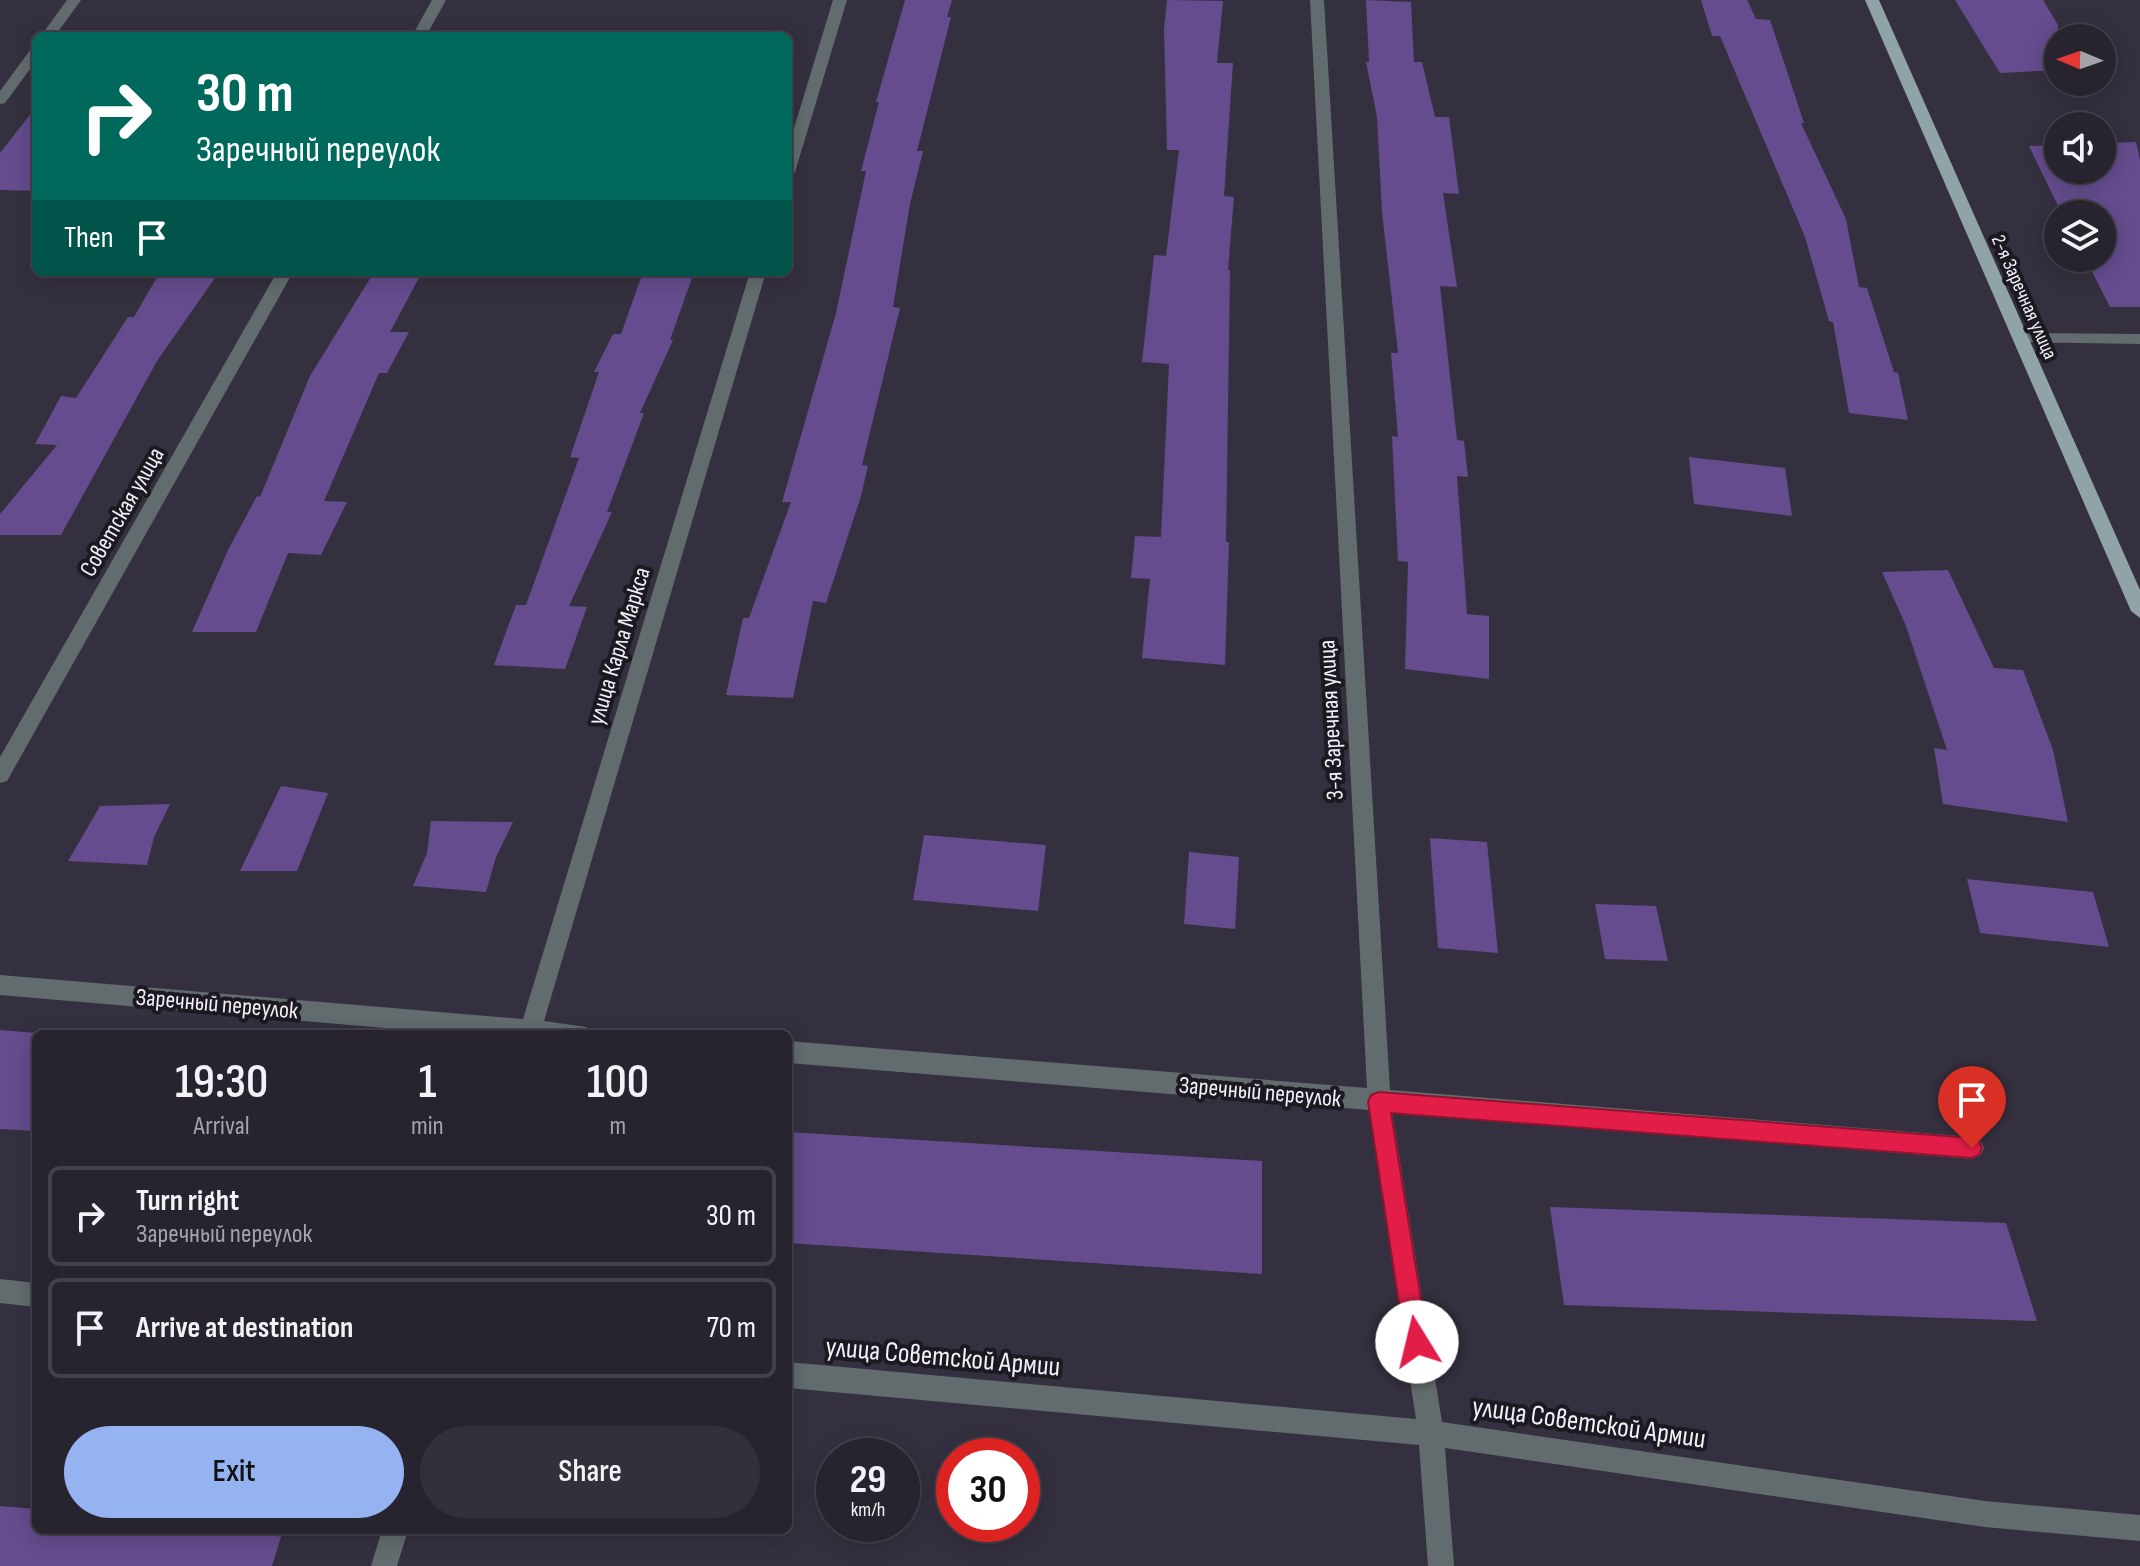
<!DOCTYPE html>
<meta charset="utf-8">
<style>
body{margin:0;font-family:"Sofia Sans Condensed",sans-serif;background:#34303b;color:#f1f3f6;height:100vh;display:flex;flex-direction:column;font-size:30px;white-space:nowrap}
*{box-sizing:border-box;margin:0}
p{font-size:26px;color:#a5a4aa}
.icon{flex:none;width:44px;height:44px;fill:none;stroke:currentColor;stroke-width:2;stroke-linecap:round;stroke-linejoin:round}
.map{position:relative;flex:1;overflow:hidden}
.side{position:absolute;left:32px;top:1030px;width:760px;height:504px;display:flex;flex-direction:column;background:#28242f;border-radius:12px;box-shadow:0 4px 20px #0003,0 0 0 2px #44414b}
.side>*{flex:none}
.hud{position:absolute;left:32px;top:32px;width:760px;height:244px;border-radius:12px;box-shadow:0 4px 20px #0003,0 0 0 2px #44414b;background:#00695c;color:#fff;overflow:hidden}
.needle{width:52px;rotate:272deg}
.tools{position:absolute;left:2044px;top:24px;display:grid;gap:16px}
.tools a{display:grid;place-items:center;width:72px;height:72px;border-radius:50%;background:#28242f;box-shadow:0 4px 20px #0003,0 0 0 2px #44414b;font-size:40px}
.speed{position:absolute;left:816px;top:1438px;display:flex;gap:16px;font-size:40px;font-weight:700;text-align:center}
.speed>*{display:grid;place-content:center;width:104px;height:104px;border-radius:50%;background:#28242f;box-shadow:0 4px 20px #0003,0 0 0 2px #44414b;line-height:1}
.speed small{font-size:20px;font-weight:400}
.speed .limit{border:12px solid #d22;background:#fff;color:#111}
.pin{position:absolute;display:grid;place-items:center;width:68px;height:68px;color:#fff;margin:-82px -34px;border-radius:50% 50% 50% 0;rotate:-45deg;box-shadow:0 0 8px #0007}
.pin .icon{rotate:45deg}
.me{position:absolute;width:88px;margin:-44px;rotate:351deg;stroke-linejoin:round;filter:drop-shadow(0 0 6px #0008)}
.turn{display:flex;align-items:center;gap:28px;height:168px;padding:0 32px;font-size:36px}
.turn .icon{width:104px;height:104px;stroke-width:2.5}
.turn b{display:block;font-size:56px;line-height:68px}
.then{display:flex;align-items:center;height:76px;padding:0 32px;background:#0003;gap:16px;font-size:30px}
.eta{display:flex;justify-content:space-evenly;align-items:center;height:136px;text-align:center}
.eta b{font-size:48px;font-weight:600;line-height:56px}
.button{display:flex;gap:16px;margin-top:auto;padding:16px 32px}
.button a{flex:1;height:92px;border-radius:48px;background:#95b2f1;color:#111;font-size:32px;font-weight:600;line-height:92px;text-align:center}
.button a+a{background:#34303b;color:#f1f3f6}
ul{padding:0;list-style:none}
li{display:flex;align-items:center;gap:24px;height:100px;margin:0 16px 12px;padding:0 16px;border:4px solid #44414b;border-radius:12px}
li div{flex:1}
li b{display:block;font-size:30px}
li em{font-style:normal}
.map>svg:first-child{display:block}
</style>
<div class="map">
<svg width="2140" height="1566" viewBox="0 0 2140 1566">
<rect width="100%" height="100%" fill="#35303f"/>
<path fill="#654c8e" d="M905,0H952L947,17H951L917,151H923L910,204L893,307L900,308L862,465L868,466L861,496L826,603L813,601L793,698L726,695L743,618H749L791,502H782L836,313L866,171H861L879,102H876Z
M1167,0L1223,1L1217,63H1233L1224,196L1234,197L1228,270H1230L1226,542H1229L1225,665L1142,658L1150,579L1131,578L1135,536L1161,537L1169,364L1142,362L1154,255L1166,256L1179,150H1167L1164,29Z
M1366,0L1411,2L1414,62H1422L1435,117H1449L1459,194L1443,193L1457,287L1440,286L1457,440L1464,441L1468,477L1457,476L1467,614L1489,616V679L1405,669L1408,562L1398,561L1392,436L1398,437L1391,353H1398L1382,212L1377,117L1366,62H1369Z
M1701,0H1747L1756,19L1770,20L1804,123H1801L1846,219L1859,287L1867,288L1894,372L1898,373L1908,420L1849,413L1833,322L1829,321L1805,237L1720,36H1712Z
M1955,0H2043L2058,25V70L2000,73Z
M36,107V191L0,190V153Z
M2136,142L2140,160V307H2110L2085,258H2102V214H2062L2029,146L2058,145V170H2102V143Z
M160,272H219L157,361L61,535H0V514L57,445L35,444L61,396L76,398L128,317H134Z
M374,272H422L390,332H409L387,373H379L324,501L347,502L321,555L288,553L256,632H192L228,550L257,496L260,497L310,376Z
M643,272H694L670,340H673L640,413H644L607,512H612L569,606L587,607L565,669L494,665L516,605H526L579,458L570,457L599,372H594L613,334H621Z
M1689,457L1785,468L1792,516L1694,504Z
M1948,570L1994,668L2023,670L2053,750L2068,822L1943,804L1934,748L1947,750L1906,626L1882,572Z
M281,786L328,793L297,871H240Z
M170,804L154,837L147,865L68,861L100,806Z
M431,821L513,822L496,857L486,892L413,886L427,853Z
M924,835L1046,845L1038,911L913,900Z
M1430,838L1487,842L1498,953L1438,948Z
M1189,852L1239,857L1235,929L1184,924Z
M1967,879L2093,892L2109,947L1980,933Z
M1595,904L1656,906L1668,961L1605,959Z
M0,1030L36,1033V1131L0,1129Z
M788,1132L1262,1161V1274L788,1243Z
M1550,1207L2006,1223L2037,1321L1564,1305Z
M0,1506L36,1509V1530H283L272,1566H0Z"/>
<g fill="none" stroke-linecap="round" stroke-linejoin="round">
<path fill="#626c6e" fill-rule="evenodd" d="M67,0H81L55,36H41Z
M432,0H446L426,36H412Z
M833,0H847L795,172L788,176V148Z
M1310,0H1324L1390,1090L1972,1137L1980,1140L1984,1148L1980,1156L1972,1159L1392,1112L1442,1422L1985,1501L2140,1515V1541L1985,1527L1445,1448L1454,1566H1428L1419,1445L788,1388V1362L1416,1419L1369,1110L788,1063V1041L1367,1088Z
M36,48V61L5,103L0,104V91L31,49Z
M277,272H293L7,781L0,783V757Z
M750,272H766L544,1021L586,1027L589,1034H455L0,995V975L523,1019Z
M2021,333L2140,334V344L2015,342L2013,338Z
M0,1279L36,1283V1307L0,1303Z
M382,1530H408L397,1566H371Z"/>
<path fill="#90a4a8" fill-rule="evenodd" d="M1865,0H1879L2140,590V618L2131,611Z"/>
</g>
<path fill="#e11d48" stroke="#92132f" stroke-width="2" d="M1379,1092L1972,1138L1979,1141L1982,1148L1979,1155L1972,1158L1391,1113L1428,1342L1425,1350L1417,1354L1409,1350L1405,1342L1368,1102L1371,1095Z"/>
<g text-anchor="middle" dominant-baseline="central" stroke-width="8" stroke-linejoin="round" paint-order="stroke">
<g font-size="20" fill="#f3f0fa" stroke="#1c1920">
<text transform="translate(2024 297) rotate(66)">2-я Заречная улица</text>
</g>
<g font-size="24" fill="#f3f0fa" stroke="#1c1920">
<text transform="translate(122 512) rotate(-60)">Советская улица</text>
<text transform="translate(619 646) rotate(-73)">улица Карла Маркса</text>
<text transform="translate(1331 720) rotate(-93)">3-я Заречная улица</text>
<text transform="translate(217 1004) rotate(5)">Заречный переулок</text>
<text transform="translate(1260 1092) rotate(5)">Заречный переулок</text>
</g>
<g font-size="28" fill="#f3f0fa" stroke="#1c1920">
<text transform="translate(943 1357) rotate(5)">улица Советской Армии</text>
<text transform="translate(1589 1423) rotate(8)">улица Советской Армии</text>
</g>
</g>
</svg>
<div class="tools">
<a><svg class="needle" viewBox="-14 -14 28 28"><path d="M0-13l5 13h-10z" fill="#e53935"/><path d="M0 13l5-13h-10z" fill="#a5a4aa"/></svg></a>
<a><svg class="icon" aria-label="sound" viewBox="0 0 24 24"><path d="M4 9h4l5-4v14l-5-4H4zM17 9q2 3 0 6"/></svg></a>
<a><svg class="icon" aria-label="layers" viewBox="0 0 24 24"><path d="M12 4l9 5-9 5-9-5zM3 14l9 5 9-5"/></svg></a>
</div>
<div class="speed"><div>29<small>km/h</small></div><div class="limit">30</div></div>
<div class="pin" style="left:1972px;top:1148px;background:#d93025"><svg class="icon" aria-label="arrive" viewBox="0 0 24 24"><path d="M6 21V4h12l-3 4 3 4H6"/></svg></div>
<svg class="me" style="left:1417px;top:1342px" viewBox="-20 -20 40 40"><circle r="19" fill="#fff"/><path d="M0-13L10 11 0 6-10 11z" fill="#e11d48"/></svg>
<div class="hud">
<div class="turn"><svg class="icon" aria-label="right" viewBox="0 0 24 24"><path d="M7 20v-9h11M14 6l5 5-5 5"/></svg><div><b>30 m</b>Заречный переулок</div></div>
<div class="then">Then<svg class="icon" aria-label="arrive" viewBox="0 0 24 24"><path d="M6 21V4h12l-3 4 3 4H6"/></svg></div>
</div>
<section class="side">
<div class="eta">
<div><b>19:30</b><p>Arrival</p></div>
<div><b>1</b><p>min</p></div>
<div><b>100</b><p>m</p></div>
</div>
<ul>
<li><svg class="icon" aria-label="right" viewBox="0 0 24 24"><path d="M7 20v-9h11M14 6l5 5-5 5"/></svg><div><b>Turn right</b><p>Заречный переулок</p></div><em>30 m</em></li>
<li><svg class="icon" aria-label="arrive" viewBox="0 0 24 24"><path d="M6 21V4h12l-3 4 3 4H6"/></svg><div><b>Arrive at destination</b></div><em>70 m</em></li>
</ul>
<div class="button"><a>Exit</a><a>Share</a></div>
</section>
</div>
